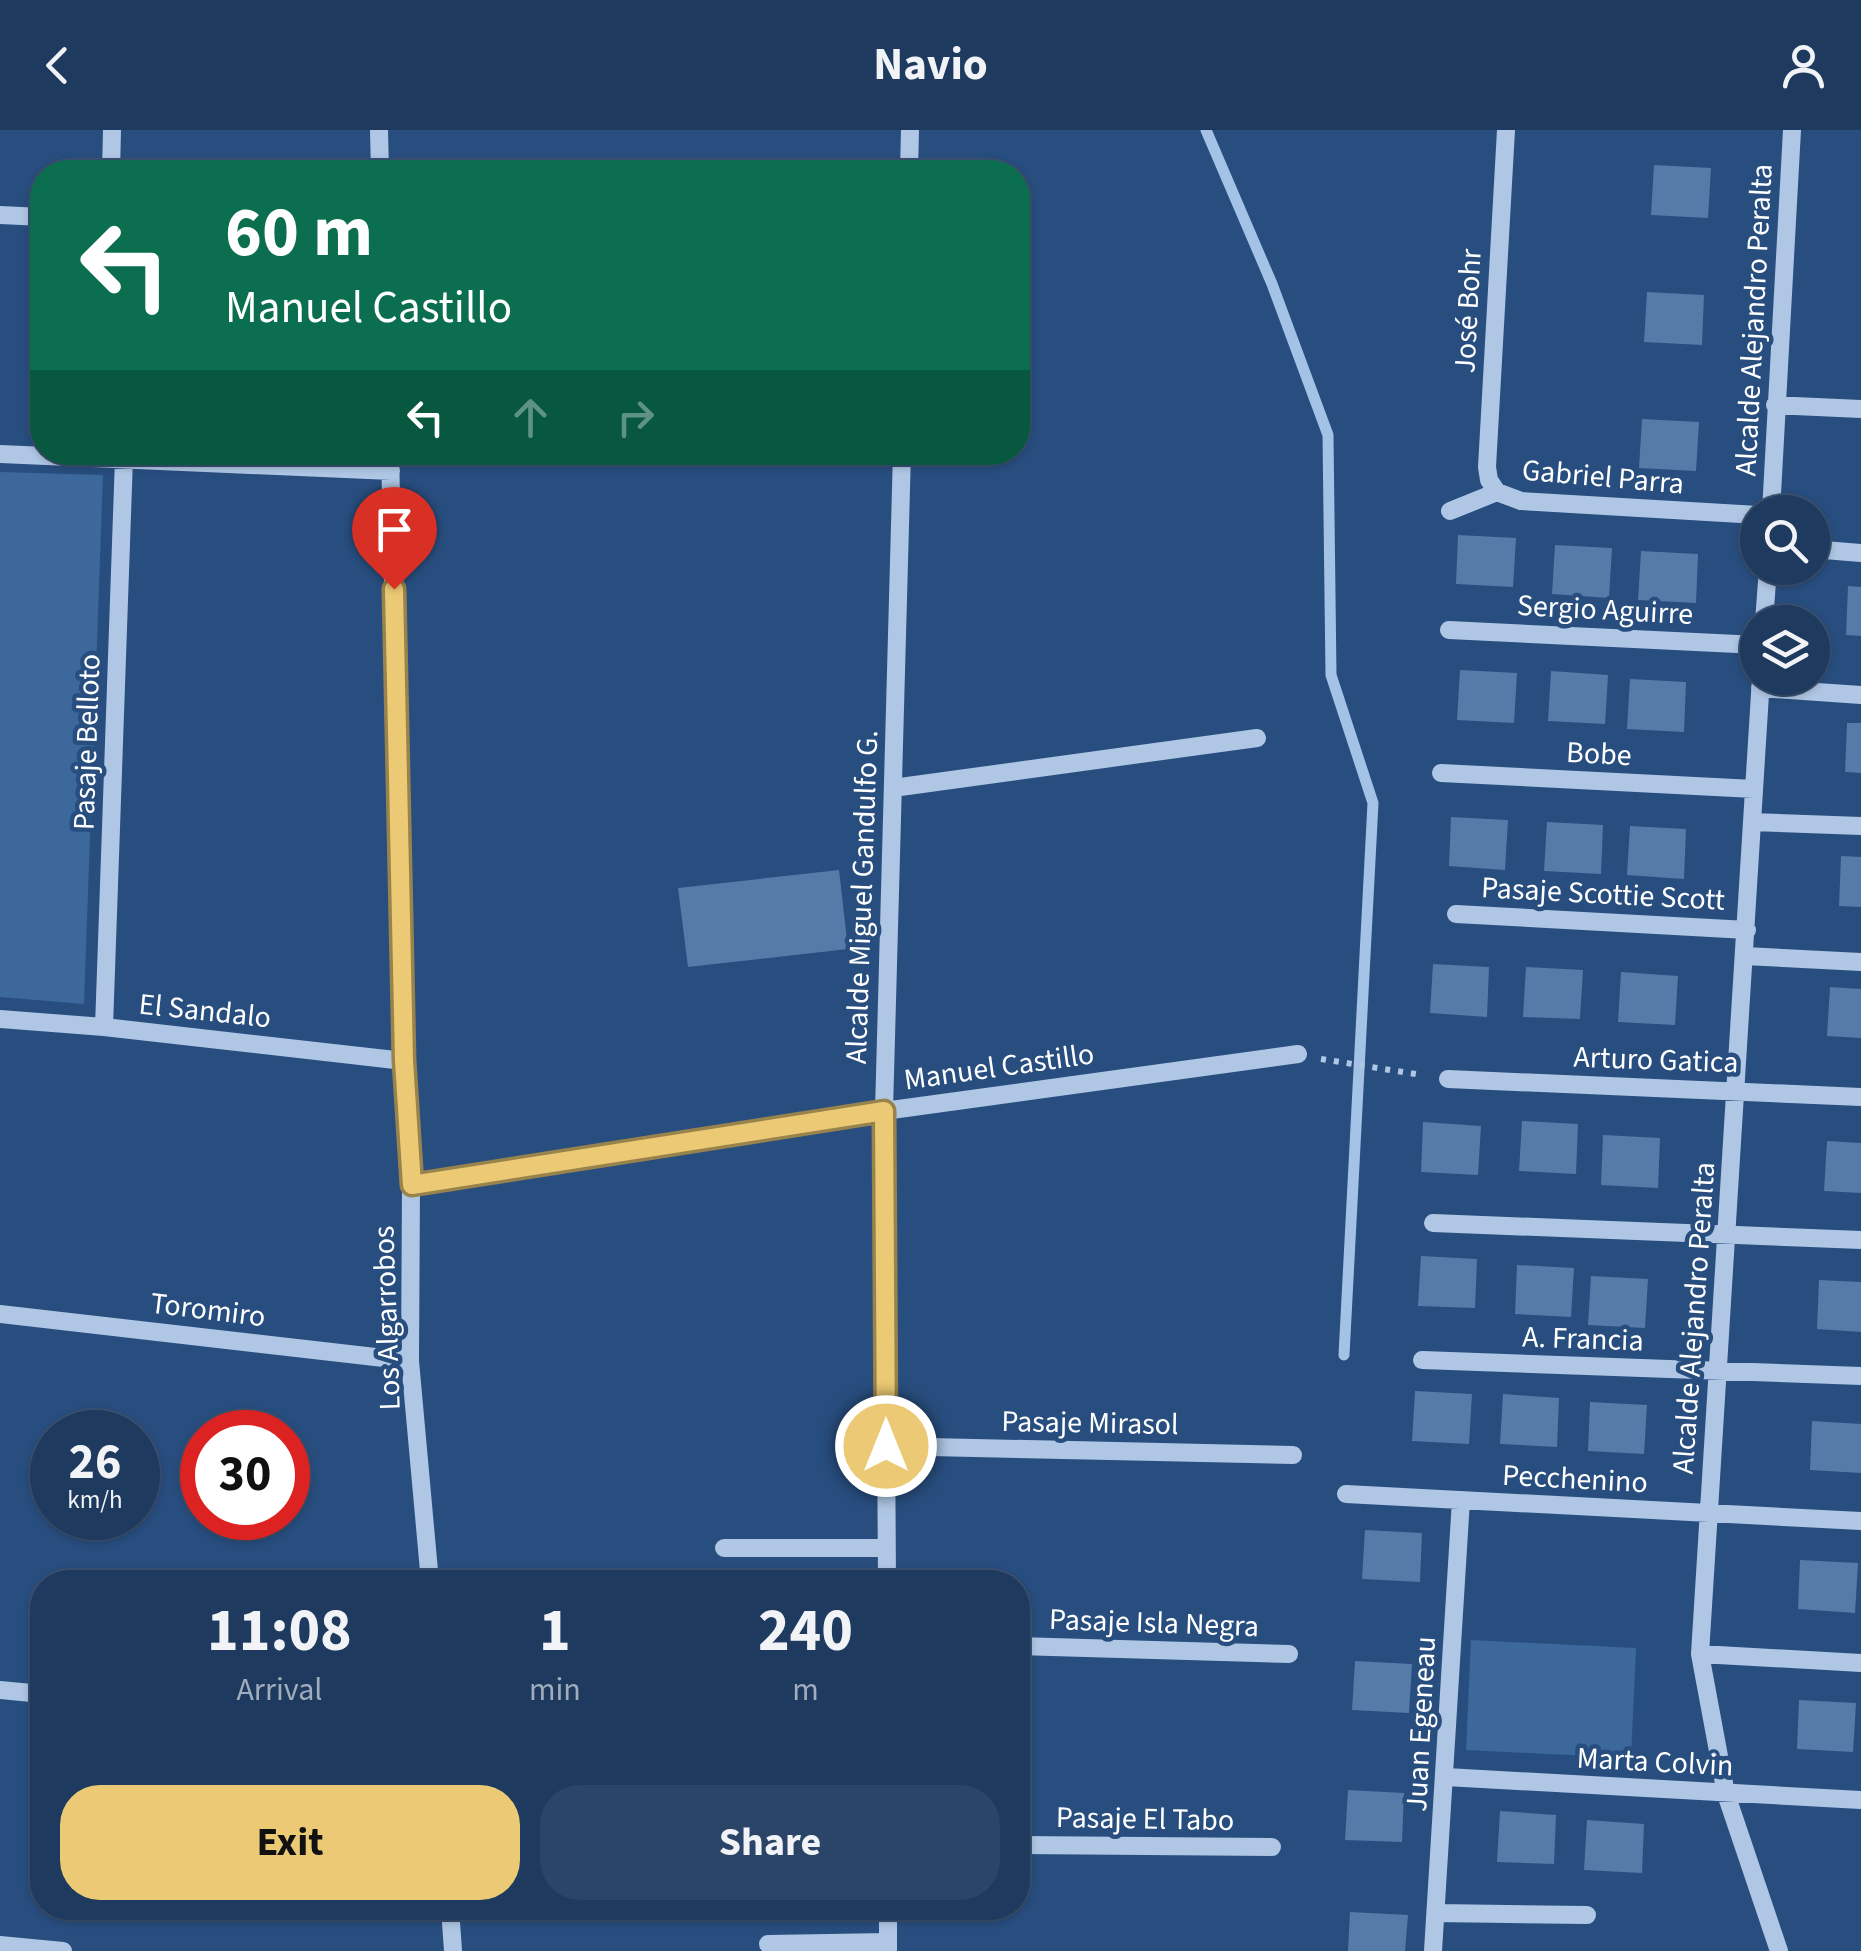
<!DOCTYPE html>
<meta charset="utf-8">
<style>
body{margin:0;font-family:"Source Sans 3",sans-serif;background:#2b4568;color:#f1f3f6;height:100vh;display:flex;flex-direction:column;font-size:38px;white-space:nowrap}
*{box-sizing:border-box;margin:0}
p{font-size:32px;color:#a1adbd}
.icon{flex:none;width:55px;height:55px;fill:none;stroke:currentColor;stroke-width:2;stroke-linecap:round;stroke-linejoin:round}
.map{position:relative;flex:1;overflow:hidden}
.panel{position:absolute;left:30px;top:1440px;width:1000px;height:350px;display:flex;flex-direction:column;background:#1e3a5f;border-radius:40px;box-shadow:0 2px 8px #0004,0 0 0 2px #3c5474}
.panel>*{flex:none}
.top-card{position:absolute;left:30px;top:30px;width:1000px;height:305px;border-radius:40px;box-shadow:0 2px 8px #0004,0 0 0 2px #3c5474;background:#0b6e4f;color:#fff;overflow:hidden}
.controls{position:absolute;left:1740px;top:365px;display:grid;gap:20px}
.controls a{display:grid;place-items:center;width:90px;height:90px;border-radius:50%;background:#1e3a5f;box-shadow:0 2px 8px #0004,0 0 0 2px #3c5474;font-size:50px}
.speed{position:absolute;left:30px;top:1280px;display:flex;gap:20px;font-size:50px;font-weight:700;text-align:center}
.speed>*{display:grid;place-content:center;width:130px;height:130px;border-radius:50%;background:#1e3a5f;box-shadow:0 2px 8px #0004,0 0 0 2px #3c5474;line-height:1}
.speed small{font-size:25px;font-weight:400}
.speed .limit{border:15px solid #d22;background:#fff;color:#111}
.pin{position:absolute;display:grid;place-items:center;width:85px;height:85px;color:#fff;margin:-102px -42px;border-radius:50% 50% 50% 0;rotate:-45deg;box-shadow:0 0 10px #0007}
.pin .icon{rotate:45deg}
.me{position:absolute;width:110px;margin:-55px;rotate:0deg;stroke-linejoin:round;filter:drop-shadow(0 0 8px #0008)}
.turn{display:flex;align-items:center;gap:35px;height:210px;padding:0 30px;font-size:45px}
.turn .icon{width:130px;height:130px;stroke-width:2.5}
.turn b{display:block;font-size:70px;line-height:85px}
.lanes{display:flex;align-items:center;height:95px;padding:0 30px;background:#0003;justify-content:center;gap:50px;direction:ltr}
.lanes .off{opacity:.35}
.eta{display:flex;justify-content:space-evenly;align-items:center;height:170px;text-align:center}
.eta b{font-size:60px;font-weight:700;line-height:70px}
.cta{display:flex;gap:20px;margin-top:auto;padding:20px 30px}
.cta a{flex:1;height:115px;border-radius:40px;background:#ecca75;color:#111;font-size:40px;font-weight:700;line-height:115px;text-align:center}
.cta a+a{background:#2b4568;color:#f1f3f6}
header{display:flex;justify-content:space-between;align-items:center;height:130px;padding:0 30px;background:#1e3a5f;font-size:45px;font-weight:700}
.map>svg:first-child{display:block}
</style>
<header><svg class="icon" aria-label="back" viewBox="0 0 24 24"><path d="M15 5l-7 7 7 7"/></svg>Navio<svg class="icon" aria-label="person" viewBox="0 0 24 24"><circle cx="12" cy="8" r="4"/><path d="M4 21q1-7 8-7t8 7"/></svg></header>
<div class="map">
<svg width="1861" height="1821" viewBox="0 0 1861 1821">
<rect width="100%" height="100%" fill="#284e7f"/>
<path fill="#3c689c" d="M0,342L103,345L84,874L0,867Z
M1471,1510L1636,1518L1631,1628L1466,1620Z"/>
<g fill="none" stroke-linecap="round" stroke-linejoin="round">
<path stroke="#a3c2e5" stroke-width="11" d="M1206,0L1272,154L1328,305L1331,545L1373,673L1344,1225"/>
</g>
<path fill="#557ba9" d="M1654,35L1711,38L1708,88L1651,85Z
M1647,162L1704,165L1702,215L1644,212Z
M1642,289L1699,292L1696,341L1639,338Z
M1458,405L1516,408L1513,457L1456,454Z
M1555,415L1612,418L1609,468L1552,464Z
M1641,421L1698,424L1696,473L1638,470Z
M1848,456L1861,457V506L1846,505Z
M1460,540L1517,543L1514,593L1457,590Z
M1551,541L1608,545L1605,594L1548,591Z
M1630,549L1686,552L1684,602L1627,599Z
M1847,593H1861V643L1845,642Z
M1451,687L1508,690L1505,740L1449,736Z
M1547,692L1603,695L1601,744L1544,741Z
M1630,696L1686,699L1684,749L1627,745Z
M1841,726L1861,727V777L1839,776Z
M839,740L848,819L688,837L678,758Z
M1433,834L1489,837L1487,887L1430,883Z
M1526,837L1583,840L1580,889L1523,887Z
M1621,842L1678,846L1675,895L1618,892Z
M1830,857L1861,859V908L1827,906Z
M1522,991L1578,994L1576,1044L1519,1041Z
M1423,992L1481,996L1478,1045L1421,1042Z
M1603,1005L1660,1008L1658,1058L1601,1055Z
M1827,1011L1861,1013V1063L1824,1061Z
M1421,1126L1477,1129L1475,1178L1418,1176Z
M1517,1135L1574,1138L1571,1187L1515,1184Z
M1591,1146L1648,1149L1645,1198L1588,1195Z
M1819,1150L1861,1152V1202L1817,1199Z
M1415,1261L1472,1264L1469,1314L1412,1311Z
M1503,1264L1559,1268L1557,1317L1500,1314Z
M1590,1272L1647,1275L1644,1324L1588,1321Z
M1812,1291L1861,1294V1343L1810,1340Z
M1365,1400L1422,1403L1420,1452L1362,1449Z
M1800,1430L1858,1433L1855,1483L1798,1479Z
M1355,1531L1412,1534L1409,1583L1352,1580Z
M1799,1570L1856,1573L1853,1622L1797,1619Z
M1348,1660L1404,1663L1402,1712L1345,1710Z
M1500,1681L1556,1685L1554,1734L1497,1732Z
M1587,1690L1644,1694L1642,1743L1584,1740Z
M1350,1782L1408,1785L1405,1821H1348Z"/>
<g fill="none" stroke-linecap="round" stroke-linejoin="round">
<path stroke="#afc7e5" stroke-width="6" stroke-dasharray="5 8" stroke-linecap="butt" d="M1321,929L1422,945"/>
<path stroke="#afc7e5" stroke-width="18" d="M379,0L380,42
M111,42L112,0
M909,42L910,0
M0,85L42,87
M1775,275L1861,279
M390,322L404,931L411,1055L410,1231L430,1452
M0,324L391,341
M1497,362L1489,350L1487,337L1506,0
M1450,381L1497,362L1521,371L1758,385
M1771,382L1792,0
M1812,419L1861,423
M1764,492L1768,438
M1449,500L1758,515
M1761,548L1700,1524L1726,1664L1779,1821
M1760,558L1861,565
M1441,643L1754,659
M893,658L1257,608
M1753,692L1861,696
M1456,784L1747,800
M1745,826L1861,832
M0,889L104,897L404,931
M104,897L124,328
M1448,949L1861,967
M411,1055L884,981L1298,924
M1433,1093L1861,1110
M0,1184L410,1231
M1422,1230L1861,1246
M886,1316L1293,1325
M1346,1364L1861,1391
M724,1418H886
M887,1452L884,981L902,322
M1018,1516L1289,1524
M1700,1524L1861,1533
M0,1560L42,1564
M1446,1647L1861,1670
M1018,1715L1272,1717
M450,1778L453,1821
M888,1778V1821
M1436,1783L1587,1785
M768,1814L888,1812
M0,1815L63,1821
M1433,1821L1461,1370"/>
</g>
<g fill="none" stroke-linecap="round" stroke-linejoin="round">
<defs>
<path id="route" d="M394,459L404,931L412,1055L884,981L886,1316"/>
</defs>
<use href="#route" stroke="#99834c" stroke-width="25"/>
<use href="#route" stroke="#ecca75" stroke-width="18"/>
</g>
<g text-anchor="middle" dominant-baseline="central" stroke-width="9" stroke-linejoin="round" paint-order="stroke">
<g font-size="30" fill="#fff" stroke="#284e7f">
<text transform="translate(1468 181) rotate(-87)">José Bohr</text>
<text transform="translate(1754 190) rotate(-87)">Alcalde Alejandro Peralta</text>
<text transform="translate(1603 347) rotate(5)">Gabriel Parra</text>
<text transform="translate(1605 480) rotate(3)">Sergio Aguirre</text>
<text transform="translate(87 612) rotate(-88)">Pasaje Belloto</text>
<text transform="translate(1599 624) rotate(3)">Bobe</text>
<text transform="translate(1603 764) rotate(3)">Pasaje Scottie Scott</text>
<text transform="translate(862 767) rotate(-88)">Alcalde Miguel Gandulfo G.</text>
<text transform="translate(205 881) rotate(6)">El Sandalo</text>
<text transform="translate(1656 930) rotate(2)">Arturo Gatica</text>
<text transform="translate(999 937) rotate(-8)">Manuel Castillo</text>
<text transform="translate(208 1180) rotate(7)">Toromiro</text>
<text transform="translate(387 1188) rotate(-92)">Los Algarrobos</text>
<text transform="translate(1694 1188) rotate(-86)">Alcalde Alejandro Peralta</text>
<text transform="translate(1583 1209) rotate(2)">A. Francia</text>
<text transform="translate(1090 1293) rotate(1)">Pasaje Mirasol</text>
<text transform="translate(1575 1349) rotate(3)">Pecchenino</text>
<text transform="translate(1154 1493) rotate(2)">Pasaje Isla Negra</text>
<text transform="translate(1421 1594) rotate(-87)">Juan Egeneau</text>
<text transform="translate(1655 1632) rotate(3)">Marta Colvin</text>
<text transform="translate(1145 1689) rotate(1)">Pasaje El Tabo</text>
</g>
</g>
</svg>
<div class="controls">
<a><svg class="icon" aria-label="search" viewBox="0 0 24 24"><circle cx="10" cy="10" r="6"/><path d="M15 15l6 6"/></svg></a>
<a><svg class="icon" aria-label="layers" viewBox="0 0 24 24"><path d="M12 4l9 5-9 5-9-5zM3 14l9 5 9-5"/></svg></a>
</div>
<div class="speed"><div>26<small>km/h</small></div><div class="limit">30</div></div>
<div class="pin" style="left:394px;top:459px;background:#d93025"><svg class="icon" aria-label="arrive" viewBox="0 0 24 24"><path d="M6 21V4h12l-3 4 3 4H6"/></svg></div>
<svg class="me" style="left:886px;top:1316px" viewBox="-20 -20 40 40"><circle r="17" fill="#ecca75" stroke="#fff" stroke-width="3"/><path d="M0-11L8 9 0 5-8 9z" fill="#fff"/></svg>
<div class="top-card">
<div class="turn"><svg class="icon" aria-label="left" viewBox="0 0 24 24"><path d="M17 20v-9H6M10 6l-5 5 5 5"/></svg><div><b>60 m</b>Manuel Castillo</div></div>
<div class="lanes"><svg class="icon" aria-label="left" viewBox="0 0 24 24"><path d="M17 20v-9H6M10 6l-5 5 5 5"/></svg><svg class="icon off" aria-label="ahead" viewBox="0 0 24 24"><path d="M12 20V5M6 11l6-6 6 6"/></svg><svg class="icon off" aria-label="right" viewBox="0 0 24 24"><path d="M7 20v-9h11M14 6l5 5-5 5"/></svg></div>
</div>
<section class="panel">
<div class="eta">
<div><b>11:08</b><p>Arrival</p></div>
<div><b>1</b><p>min</p></div>
<div><b>240</b><p>m</p></div>
</div>
<div class="cta"><a>Exit</a><a>Share</a></div>
</section>
</div>
